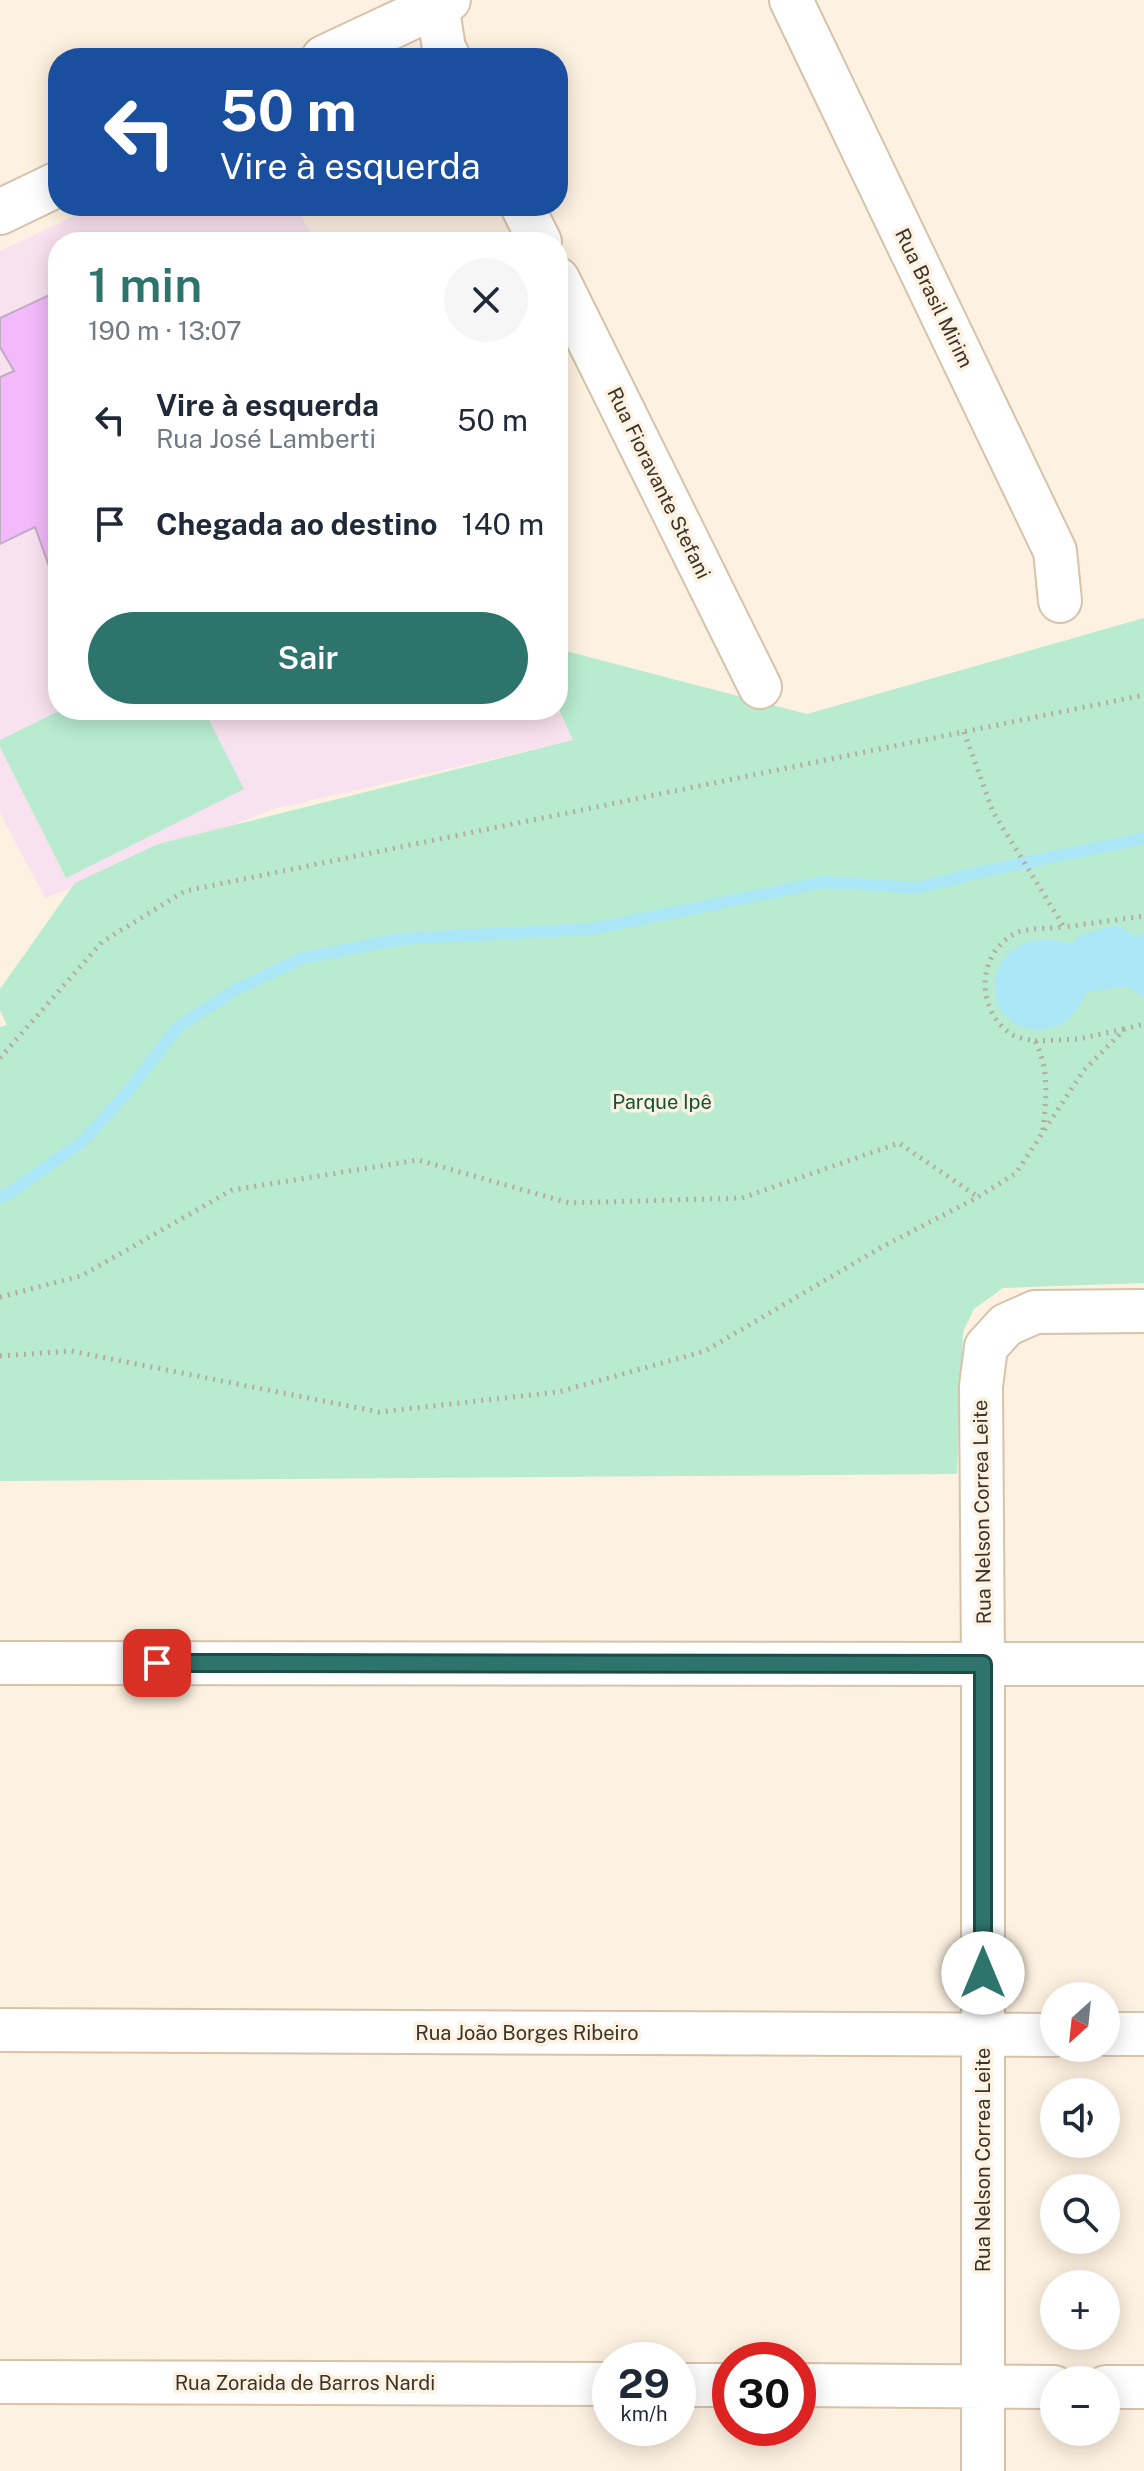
<!DOCTYPE html>
<html lang="pt">
<meta charset="utf-8">
<style>
body{margin:0;font-family:"Public Sans",sans-serif;background:#f6f6f7;color:#1f2937;height:100vh;display:flex;flex-direction:column;font-size:30px;white-space:nowrap}
*{box-sizing:border-box;margin:0}
p{font-size:26px;color:#747a83}
.icon{flex:none;width:44px;height:44px;fill:none;stroke:currentColor;stroke-width:2;stroke-linecap:round;stroke-linejoin:round}
.map{position:relative;flex:1;overflow:hidden}
.details{position:absolute;left:48px;top:232px;width:520px;height:488px;display:flex;flex-direction:column;background:#fff;border-radius:32px;box-shadow:0 4px 20px #0003}
.details>*{flex:none}
.guide{position:absolute;left:48px;top:48px;width:520px;height:168px;border-radius:32px;box-shadow:0 4px 20px #0003;background:#1a4fa0;color:#fff;overflow:hidden}
.needle{width:52px;rotate:207deg}
.buttons{position:absolute;left:1040px;top:1982px;display:grid;gap:16px}
.buttons a{display:grid;place-items:center;width:80px;height:80px;border-radius:50%;background:#fff;box-shadow:0 4px 20px #0003;font-size:40px}
.speed{position:absolute;left:592px;top:2342px;display:flex;gap:16px;font-size:40px;font-weight:700;text-align:center}
.speed>*{display:grid;place-content:center;width:104px;height:104px;border-radius:50%;background:#fff;box-shadow:0 4px 20px #0003;line-height:1}
.speed small{font-size:20px;font-weight:400}
.speed .limit{border:12px solid #d22;background:#fff;color:#111}
.pin{position:absolute;display:grid;place-items:center;width:68px;height:68px;color:#fff;margin:-34px;border-radius:16px;box-shadow:0 4px 12px #0006}
.me{position:absolute;width:88px;margin:-44px;rotate:0deg;stroke-linejoin:round;filter:drop-shadow(0 0 6px #0008)}
.turn{display:flex;align-items:center;gap:28px;height:168px;padding:0 40px;font-size:36px}
.turn .icon{width:104px;height:104px;stroke-width:2.5}
.turn b{display:block;font-size:56px;line-height:68px}
.round{display:grid;place-items:center;flex:none;width:84px;height:84px;border-radius:42px;background:#f6f6f7}
.headline{display:flex;align-items:center;justify-content:space-between;height:136px;padding:0 40px}
h1{font-size:48px;font-weight:600;line-height:60px;color:#2d756c}
.button{display:flex;gap:16px;margin-top:auto;padding:16px 40px}
.button a{flex:1;height:92px;border-radius:48px;background:#2d756c;color:#fff;font-size:32px;font-weight:600;line-height:92px;text-align:center}
ul{padding:0;list-style:none}
li{display:flex;align-items:center;gap:24px;height:104px;padding:0 40px}
li div{flex:1}
li b{display:block;font-size:30px}
li em{font-style:normal}
.map>svg:first-child{display:block}
</style>
<div class="map">
<svg width="1144" height="2471" viewBox="0 0 1144 2471">
<rect width="100%" height="100%" fill="#fdf1e1"/>
<path fill="#f9e2ef" d="M95,206H296L315,242H58V710H558L574,740L274,809L45,898L0,813V251Z"/>
<path fill="#b8ebcf" d="M1144,618V1283L1003,1288L974,1309L963,1332L957,1474L0,1481V1027L7,1025L0,1010V989L75,883L158,844L573,740L558,708V649L807,714Z
M61,710H204L244,789L66,878L0,747V740Z"/>
<path fill="#abe7f7" d="M1117,925L1135,936L1144,933V997L1126,986L1087,992C1074,1015 1066,1030 1037,1029C972,1028 982,918 1071,944L1080,935Z"/>
<g fill="none" stroke-linecap="round" stroke-linejoin="round">
<path stroke="#abe7f7" stroke-width="12" d="M0,1197L8,1194L82,1142L130,1089L178,1027L235,990L303,958L400,939L591,929L825,882L918,888L981,872L1144,838"/>
</g>
<path fill="#f3b9fb" stroke="#c2acc5" stroke-width="2" d="M58,291V573L56,569H50L35,527L0,544V377L14,371L0,347V318Z"/>
<g fill="none" stroke-linecap="round" stroke-linejoin="round">
<defs>
<path id="minor" d="M791,0L1055,551L1060,601
M449,58L444,48L437,5L449,0
M522,206L540,242
M558,279L760,687
M0,1663L1144,1664
M0,2030L1054,2035
M1106,2034H1144
M0,2382L610,2384
M678,2385H730
M798,2385L1054,2387
M1106,2387H1144
M983,2471V1664L981,1386L986,1347L1006,1325L1035,1312L1144,1311"/>
<path id="tertiary" d="M324,58L437,5L436,0
M0,212L58,184"/>
</defs>
<use href="#minor" stroke="#d6c3a9" stroke-width="46"/>
<use href="#tertiary" stroke="#d6c3a9" stroke-width="48"/>
<path stroke="#b6ac9e" stroke-width="5" stroke-dasharray="2 6" stroke-linecap="butt" d="M964,732L993,812L1064,927L1144,916
M1035,1041L1079,1039L1124,1029
M0,1058L102,942L185,891L1144,695
M1043,1130C1046,1099 1050,1070 1035,1041C1027,1039 1017,1038 1011,1034C976,1010 976,955 1014,934C1026,927 1050,929 1064,927
M0,1297L81,1276L232,1190L418,1160L569,1203L742,1198L899,1143L978,1197
M0,1356L71,1351L379,1412L558,1392L705,1351L880,1248L978,1197L1016,1173L1084,1070L1125,1029L1144,1024"/>
<use href="#minor" stroke="#fff" stroke-width="42"/>
<use href="#tertiary" stroke="#fff" stroke-width="44"/>
</g>
<g fill="none" stroke-linecap="round" stroke-linejoin="round">
<defs>
<path id="route" d="M157,1663L983,1664V1973"/>
</defs>
<use href="#route" stroke="#1d4c46" stroke-width="20"/>
<use href="#route" stroke="#2d756c" stroke-width="14"/>
</g>
<g text-anchor="middle" dominant-baseline="central" stroke-width="7" stroke-linejoin="round" paint-order="stroke">
<g font-size="20" fill="#3a3328" stroke="#fdf1e1">
<text transform="translate(934 298) rotate(64)">Rua Brasil Mirim</text>
<text transform="translate(659 483) rotate(64)">Rua Fioravante Stefani</text>
<text transform="translate(982 1512) rotate(-91)">Rua Nelson Correa Leite</text>
<text x="527" y="2033">Rua João Borges Ribeiro</text>
<text transform="translate(983 2160) rotate(-90)">Rua Nelson Correa Leite</text>
<text x="305" y="2383">Rua Zoraida de Barros Nardi</text>
</g>
<g font-size="20" fill="#0e5538" stroke="#fdf1e1">
<text x="662" y="1102">Parque Ipê</text>
</g>
</g>
</svg>
<div class="buttons">
<a><svg class="needle" viewBox="-14 -14 28 28"><path d="M0-13l5 13h-10z" fill="#e53935"/><path d="M0 13l5-13h-10z" fill="#747a83"/></svg></a>
<a><svg class="icon" aria-label="sound" viewBox="0 0 24 24"><path d="M4 9h4l5-4v14l-5-4H4zM17 9q2 3 0 6"/></svg></a>
<a><svg class="icon" aria-label="search" viewBox="0 0 24 24"><circle cx="10" cy="10" r="6"/><path d="M15 15l6 6"/></svg></a>
<a>+</a>
<a>−</a>
</div>
<div class="speed"><div>29<small>km/h</small></div><div class="limit">30</div></div>
<div class="pin" style="left:157px;top:1663px;background:#d93025"><svg class="icon" aria-label="arrive" viewBox="0 0 24 24"><path d="M6 21V4h12l-3 4 3 4H6"/></svg></div>
<svg class="me" style="left:983px;top:1973px" viewBox="-20 -20 40 40"><circle r="19" fill="#fff"/><path d="M0-13L10 11 0 6-10 11z" fill="#2d756c"/></svg>
<div class="guide">
<div class="turn"><svg class="icon" aria-label="left" viewBox="0 0 24 24"><path d="M17 20v-9H6M10 6l-5 5 5 5"/></svg><div><b>50 m</b>Vire à esquerda</div></div>
</div>
<section class="details">
<div class="headline"><div><h1>1 min</h1><p>190 m · 13:07</p></div><a class="round"><svg class="icon" aria-label="close" viewBox="0 0 24 24"><path d="M6 6l12 12M18 6L6 18"/></svg></a></div>
<ul>
<li><svg class="icon" aria-label="left" viewBox="0 0 24 24"><path d="M17 20v-9H6M10 6l-5 5 5 5"/></svg><div><b>Vire à esquerda</b><p>Rua José Lamberti</p></div><em>50 m</em></li>
<li><svg class="icon" aria-label="arrive" viewBox="0 0 24 24"><path d="M6 21V4h12l-3 4 3 4H6"/></svg><div><b>Chegada ao destino</b></div><em>140 m</em></li>
</ul>
<div class="button"><a>Sair</a></div>
</section>
</div>
